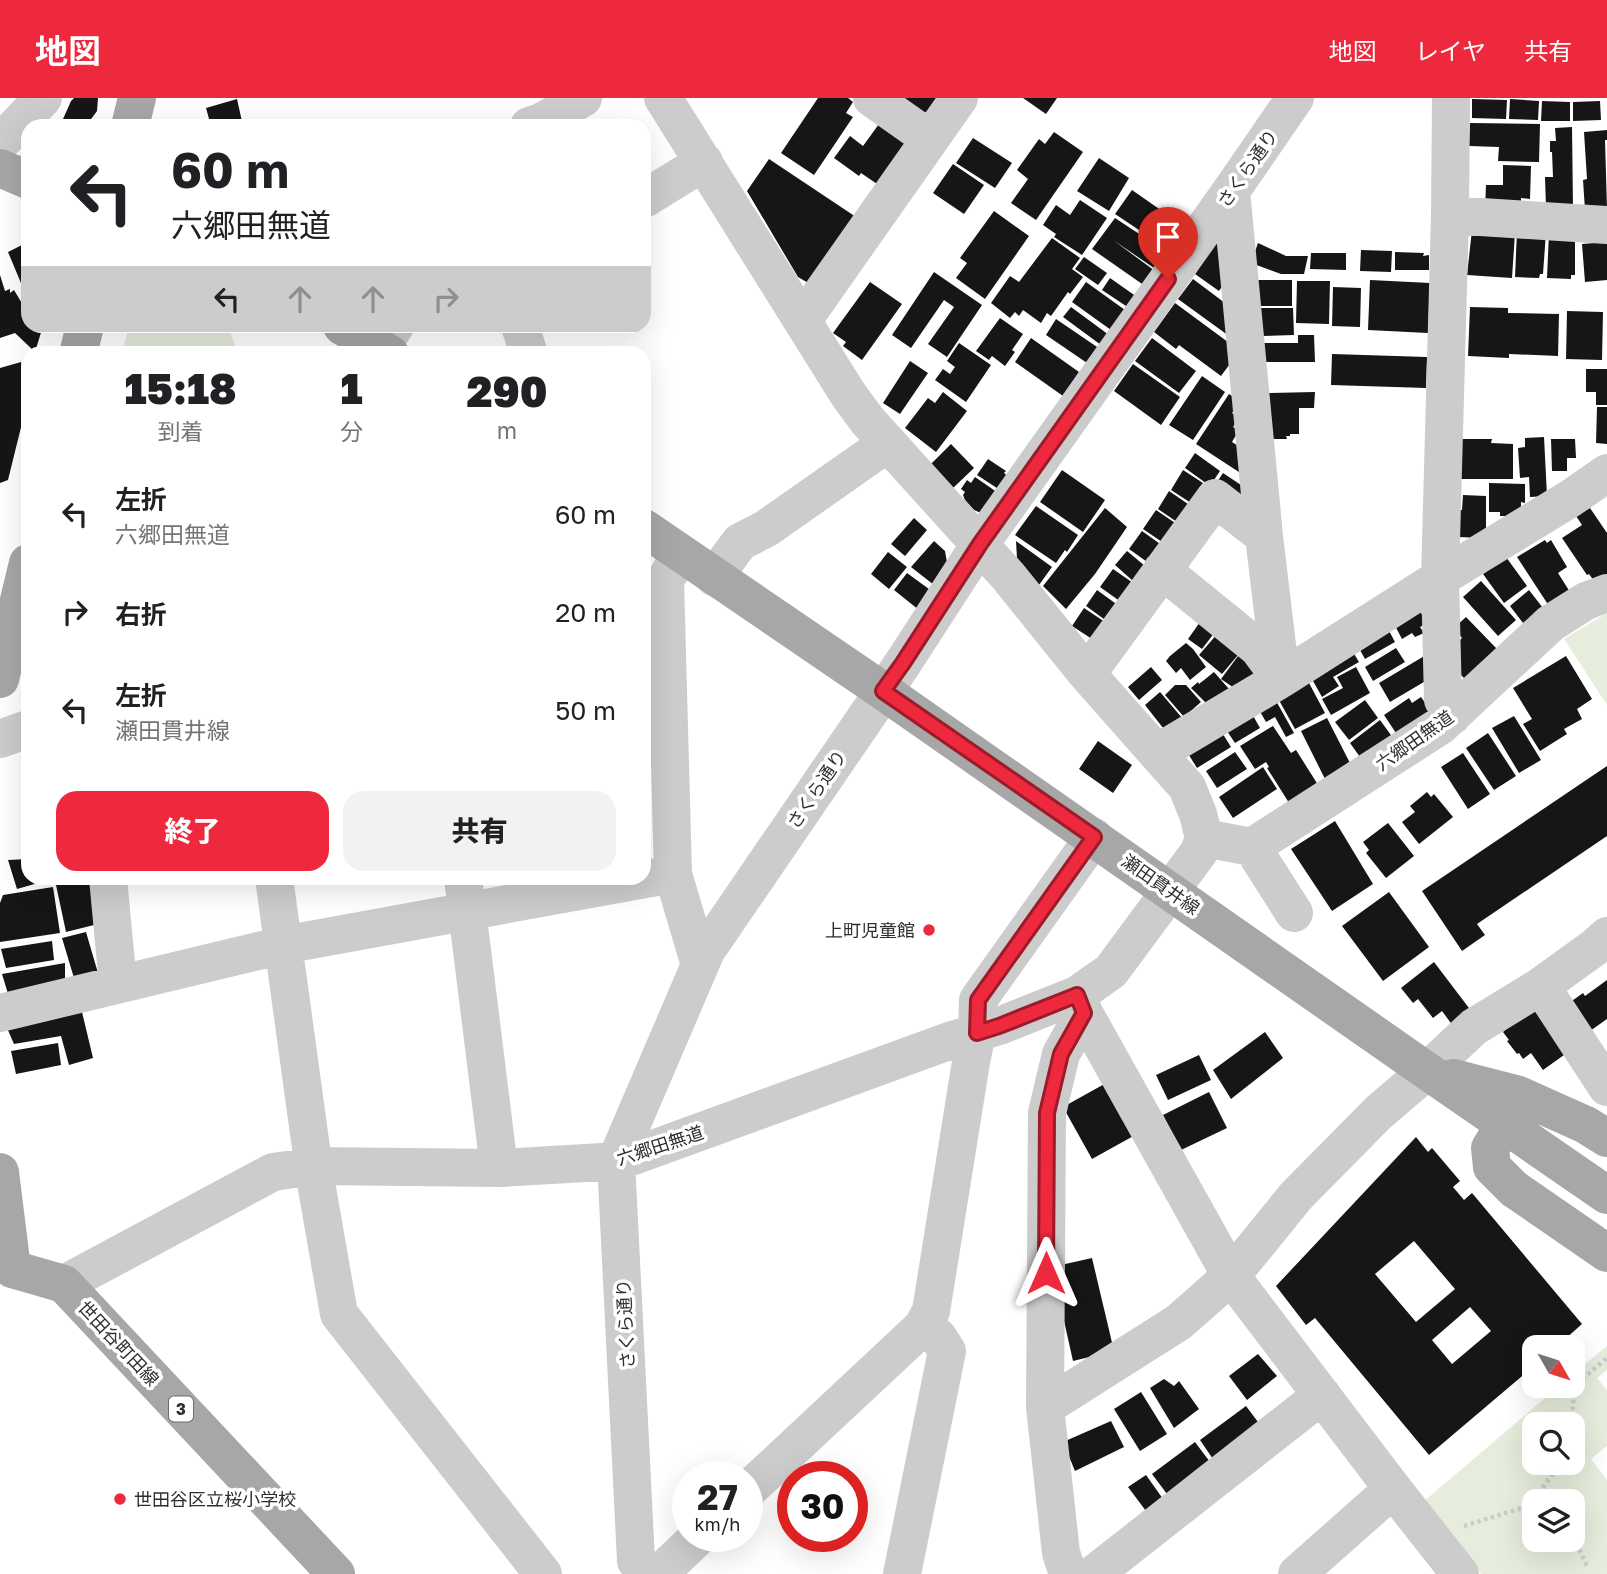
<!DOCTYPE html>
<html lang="ja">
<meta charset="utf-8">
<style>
body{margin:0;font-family:"Golos Text","Noto Sans JP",sans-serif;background:#f2f2f2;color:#202124;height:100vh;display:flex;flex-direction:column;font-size:26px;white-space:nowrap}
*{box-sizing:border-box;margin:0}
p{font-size:23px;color:#757577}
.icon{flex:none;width:38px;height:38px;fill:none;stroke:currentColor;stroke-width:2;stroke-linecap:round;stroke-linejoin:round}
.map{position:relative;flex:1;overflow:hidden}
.drawer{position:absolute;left:21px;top:248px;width:630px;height:539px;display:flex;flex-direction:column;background:#fff;border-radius:21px;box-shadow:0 7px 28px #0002}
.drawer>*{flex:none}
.banner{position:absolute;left:21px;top:21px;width:630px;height:214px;border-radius:21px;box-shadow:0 7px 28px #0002;background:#fff;color:#202124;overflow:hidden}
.needle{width:46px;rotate:129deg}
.buttons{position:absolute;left:1522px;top:1237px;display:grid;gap:14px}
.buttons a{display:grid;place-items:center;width:63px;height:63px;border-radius:14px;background:#fff;box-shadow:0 7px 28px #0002;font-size:35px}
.speed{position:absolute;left:672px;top:1363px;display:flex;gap:14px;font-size:35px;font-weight:700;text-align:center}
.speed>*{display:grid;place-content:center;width:91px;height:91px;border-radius:50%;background:#fff;box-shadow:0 7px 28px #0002;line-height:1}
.speed small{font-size:18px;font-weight:400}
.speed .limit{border:10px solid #d22;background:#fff;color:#111}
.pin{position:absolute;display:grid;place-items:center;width:60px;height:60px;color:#fff;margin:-72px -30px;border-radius:50% 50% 50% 0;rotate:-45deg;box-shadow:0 0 7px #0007}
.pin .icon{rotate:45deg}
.me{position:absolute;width:77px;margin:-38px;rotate:0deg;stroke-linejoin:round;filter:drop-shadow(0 0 5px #0008)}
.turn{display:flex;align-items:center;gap:24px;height:147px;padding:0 35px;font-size:32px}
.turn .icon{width:91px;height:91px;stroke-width:2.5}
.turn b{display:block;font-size:49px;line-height:60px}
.lanes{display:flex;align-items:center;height:66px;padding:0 35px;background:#0003;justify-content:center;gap:35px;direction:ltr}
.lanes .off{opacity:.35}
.eta{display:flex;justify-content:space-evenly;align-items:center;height:119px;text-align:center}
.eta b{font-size:42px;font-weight:800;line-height:49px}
.button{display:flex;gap:14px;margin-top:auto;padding:14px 35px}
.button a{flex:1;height:80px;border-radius:21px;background:#ee293e;color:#fff;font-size:28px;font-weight:800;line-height:80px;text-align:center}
.button a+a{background:#f2f2f2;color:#202124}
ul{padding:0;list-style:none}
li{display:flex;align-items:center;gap:21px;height:98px;padding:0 35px}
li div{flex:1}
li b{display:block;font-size:26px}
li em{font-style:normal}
header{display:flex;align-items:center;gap:42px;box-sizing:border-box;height:98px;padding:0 35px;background:#ee293e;color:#fff}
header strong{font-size:33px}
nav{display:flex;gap:38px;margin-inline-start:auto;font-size:24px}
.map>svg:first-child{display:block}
</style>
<header>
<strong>地図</strong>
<nav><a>地図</a><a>レイヤ</a><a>共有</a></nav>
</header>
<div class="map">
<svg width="1607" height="1476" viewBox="0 0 1607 1476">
<rect width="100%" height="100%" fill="#fff"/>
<path fill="#e6eddc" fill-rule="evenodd" d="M129,228H228L238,255H122Z
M1607,515V607L1564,541Z
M1607,1248V1272L1597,1280L1607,1292V1348L1591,1361L1607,1382V1476H1481L1423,1404L1559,1288H1573V1276ZM1535,1326H1573V1365H1535ZM1535,1404H1573V1442H1535Z"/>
<path fill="#161616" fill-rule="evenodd" d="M74,0H98L97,13L86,28H69L63,21L71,3Z
M818,0H848L853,4L846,15L853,19L814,77L781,55Z
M896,0H938L925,19Z
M1023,0H1057L1046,16Z
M237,1L243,28H211L206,10Z
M1472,1L1507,2L1506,21L1472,20Z
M1510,1L1539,3L1538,22L1509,21Z
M1542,3L1570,4V23H1541Z
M1600,3L1601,22L1573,23V4Z
M1470,25L1540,26L1539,64L1498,63L1499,49L1469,48Z
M879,26L909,47L880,88L861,75L859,78L834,60L850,38L863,48Z
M1572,29L1573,109H1546L1545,79H1553L1552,54H1550V43H1556L1555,30Z
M1607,32V42H1605L1607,111L1585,112L1583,82L1587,81L1584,34Z
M1054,34L1083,54L1036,122L1011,105L1028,81L1017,72L1039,41L1045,46Z
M973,40L1012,65L995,90L956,65Z
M1099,60L1129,80L1109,113L1077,93Z
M769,61L856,119L810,186L798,179L747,93Z
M953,66L984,87L964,116L933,95Z
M1503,67L1531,68L1530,101L1521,100V113L1485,111L1486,87H1503Z
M1132,92L1185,129L1169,152L1115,116Z
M1080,102L1107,120L1082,157L1054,139L1056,136L1043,127L1056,107L1070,117Z
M994,113L1029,138L985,201L956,180L967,165L960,160Z
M1115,120L1168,155L1157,172L1113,142L1155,173L1145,188L1092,151Z
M1472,132L1515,135L1512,180L1467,177Z
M1517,133L1546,134L1543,176H1540L1539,180L1515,179Z
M1549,135H1575V177H1571V181L1547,180Z
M1052,140L1080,160L1072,171L1083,179L1070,196L1068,194L1051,218L1047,215L1041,225L1023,212L1019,218L1015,214L1010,220L991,205L1010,178L1019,184Z
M1216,143L1224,149L1227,181L1219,193L1195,176Z
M28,144V196L26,197L8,154Z
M1607,144V182L1585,184L1582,146Z
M1258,145L1286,158H1308L1304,176H1281L1251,165Z
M1361,152L1392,153L1391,174L1360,173Z
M1395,154L1424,155L1423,158L1429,157V172H1395Z
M1311,155H1346V172L1310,171Z
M1084,159L1107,175L1098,187L1075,171Z
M934,174L982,207L947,259L928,246L954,209L944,202L911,250L892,237Z
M0,177L5,193L10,191V195L14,192L23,207L28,204V228H43L35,254L15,235L0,240Z
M1110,180L1137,199L1129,210L1102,192Z
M1193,181L1229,208V238L1178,201Z
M1253,182H1292V208H1257Z
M1370,182L1430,185L1428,235L1368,232Z
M1297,183H1330L1329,226L1296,225Z
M870,184L902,206L862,262L843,248L846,244L833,235Z
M1086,184L1125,212L1111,232L1072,204Z
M1333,189L1361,190L1360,229L1332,228Z
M1175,205L1232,247L1235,259L1221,278L1179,247L1176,251L1154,234Z
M1071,209L1109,237L1101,247L1063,219Z
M1470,209L1508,210V215L1559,216L1558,258L1509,256V260L1468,258Z
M1255,210H1293L1294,237L1261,238Z
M1567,213L1603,214L1602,262L1566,261Z
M1000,220L1023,236L1012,252L1015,254L1005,268L992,258L989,262L976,253Z
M1056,221L1100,251L1090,267L1046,237Z
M1298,237H1314L1315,264H1263L1262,245H1298Z
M1031,240L1079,274L1063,298L1015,264Z
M1152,240L1196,273L1179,295L1135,263Z
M959,245L991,267L966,304L935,282L943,271L950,276L955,269L947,263Z
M1332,256L1427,259L1426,290L1331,287Z
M910,263L928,275L900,316L883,305Z
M21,264L28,293V301L8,382L0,385V270Z
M1133,266L1180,299L1161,327L1114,293Z
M1586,271H1607V307H1596V294H1586Z
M1202,278L1225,294L1193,342L1169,327Z
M943,294L967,313L936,354L905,330L928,300L935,305Z
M1315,294L1314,310H1299V336H1290V338H1286L1287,341H1266L1267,295Z
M1229,296L1240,303L1232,315L1239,320L1233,329L1239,332L1232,344L1243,351L1245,378L1196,346Z
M1597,309H1607V346L1596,345Z
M1544,339L1547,398L1530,399L1529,379L1520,380L1518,350L1525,349V340Z
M1460,341H1492L1491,345L1513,346V381H1459Z
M1551,341H1575L1576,360H1567V373H1552Z
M951,346L974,370L953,390L931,366Z
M1195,355L1220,373L1210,388L1185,370Z
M988,361L1006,373L1004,375L1011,381L1003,394L977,377Z
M1062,372L1105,402L1083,434L1040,404Z
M1183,372L1203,385L1191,405L1171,392Z
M1223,375L1247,391L1243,410L1213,390Z
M975,379L1001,397L981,415L974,412L965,402L963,397L965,394L961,391L967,382L971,385Z
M1489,385L1525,386V405L1521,404V410L1517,418H1500V414H1489Z
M1169,393L1188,406L1177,424L1158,411Z
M1463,397L1486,398V433L1482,440L1458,439L1459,412H1462Z
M1036,408L1078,437L1067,454L1065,452L1056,465L1015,437Z
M1105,410L1127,429L1095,476L1066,511L1043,488Z
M1590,410L1607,435V481L1594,483L1589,476L1587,477L1562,440L1582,427L1576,418Z
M1156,412L1178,427L1165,446L1143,431Z
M914,420L927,432L905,458L891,446Z
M1142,433L1163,448L1150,466L1129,451Z
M1545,442L1547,445L1551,442L1567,469L1558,475L1570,494L1549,508L1517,459Z
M934,443L945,453L948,470L934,487L911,469Z
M1016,443L1052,469L1039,487L1017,461Z
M1127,453L1145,468L1133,483L1115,467Z
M888,454L907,469L889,491L871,476Z
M1506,459L1527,488L1504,505L1483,476Z
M1113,471L1136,487L1121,504L1100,489Z
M907,475L933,494L919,512L894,492Z
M1481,483L1516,522L1498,538L1463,499Z
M1097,492L1119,508L1108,524L1086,508Z
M1529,492L1543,510L1523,525L1510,508Z
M1084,510L1108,526L1092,541L1072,528Z
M1419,510L1426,526L1420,529L1424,535L1415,539L1412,535L1402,541L1393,524Z
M1205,517L1215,534L1202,551L1188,541Z
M1466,519L1497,551L1465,581L1454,570V548L1462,540L1454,530Z
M1387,529L1395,544L1365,561L1356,545Z
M1218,535L1238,557L1222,576L1199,557Z
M1186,545L1193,551L1206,569L1190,582L1181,570L1176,575L1166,563L1170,558Z
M1350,549L1359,564L1333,579L1339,588L1322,599L1308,574Z
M1396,550L1405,564L1373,583L1365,569Z
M1241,554L1261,568L1237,592L1221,581Z
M1426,557L1429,581L1390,604L1379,585Z
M1566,558L1592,601L1577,611L1582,621L1564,631L1567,636L1540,653L1523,626L1532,621L1513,590Z
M1151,569L1162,582L1139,602L1128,589Z
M1356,569L1370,595L1331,617L1322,601L1343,590L1337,579Z
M1214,574L1229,591L1209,608L1191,590L1198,584L1199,586Z
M1309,585L1325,615L1295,631L1275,595Z
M1175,587H1186L1201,604L1184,619L1165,597Z
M1160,594L1183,621L1167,635L1145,607Z
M1421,599L1430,612L1398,638L1384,617L1409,600L1412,605Z
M1275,601L1294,635L1286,639L1275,619L1266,624L1258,610Z
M1365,602L1378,620L1349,642L1335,624Z
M1251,614L1260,630L1235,645L1225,630Z
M1514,618L1541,662L1519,675L1492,630Z
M1327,620L1351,667L1327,685L1301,633Z
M1380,622L1396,644L1365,666L1350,645Z
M1273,628L1291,655L1296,652L1320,690L1291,708L1267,670L1269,669L1266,664L1255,671L1240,648Z
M1221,633L1231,649L1197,670L1187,654Z
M1488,635L1516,678L1494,692L1466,650Z
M1098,643L1132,667L1113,695L1079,671Z
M1235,654L1247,671L1217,690L1206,673Z
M1463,655L1490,696L1468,711L1441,669Z
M1607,668V738L1477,826L1485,837L1462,853L1422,793Z
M1263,669L1277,691L1233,720L1219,699Z
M1427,694L1431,699L1434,696L1453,719L1419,746L1402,724L1415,714L1410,708Z
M1335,723L1373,786L1332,813L1291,751Z
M1388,725L1414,758L1386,780L1366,755L1369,752L1363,744Z
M28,761V780L52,781L17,791L8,762Z
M95,782L102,825L66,834L56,787Z
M53,789L60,835L0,844V805L3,797Z
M1389,794L1429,849L1383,883L1342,828Z
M86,834L98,875L74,880L62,840Z
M52,843L54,862L6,870L1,851Z
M1434,864L1472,914L1453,928L1442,913L1433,920L1418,901L1413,905L1401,890Z
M65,865V884L9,899L2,876Z
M1607,882V921L1590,933L1569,905L1583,895L1585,898Z
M1532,907L1571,952L1543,972L1531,955L1523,961L1519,955L1517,956L1507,943L1509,942L1503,934Z
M82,914L93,960L69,967L61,938L14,946L7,930Z
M1265,934L1283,960L1231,1001L1213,972Z
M58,945L61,967L16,976L11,953Z
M1199,957L1211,982L1168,1002L1156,977Z
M1108,984L1137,1036L1092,1061L1063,1009Z
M1209,994L1227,1030L1181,1052L1163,1017Z
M1416,1039L1428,1054L1432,1050L1460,1083L1453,1089L1464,1102L1472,1095L1582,1226L1555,1250H1535V1267L1429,1357L1315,1220L1306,1227L1276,1188ZM1414,1143L1455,1191L1416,1224L1375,1176ZM1470,1209L1491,1233L1452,1266L1432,1242Z
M1092,1160L1114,1253L1073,1263L1052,1169Z
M1258,1256L1277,1278L1247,1302L1229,1278Z
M1164,1281L1174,1288L1179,1283L1199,1311L1174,1330L1150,1290Z
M1141,1294L1167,1336L1140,1353L1114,1311Z
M1246,1308L1264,1332L1217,1367L1200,1342Z
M1111,1323L1124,1349L1075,1373L1063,1344Z
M1195,1344L1216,1372L1173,1404L1152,1376Z
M1146,1377L1168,1408L1152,1421L1128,1389Z"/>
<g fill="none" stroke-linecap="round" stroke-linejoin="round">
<path stroke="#ccc" stroke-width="4.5" stroke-dasharray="3.5 3.5" stroke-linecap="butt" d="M1572,1326L1574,1288L1607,1260
M1464,1428L1531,1407L1560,1365
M1573,1439L1587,1468"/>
<path stroke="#ccc" stroke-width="38" d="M872,0L930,41
M529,28L541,24L583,0
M0,45L43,0
M1231,93L1264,438L1281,581
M644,101L704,64
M1450,117L1607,127
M803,222L959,0
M520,228L529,256
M381,250L395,228
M681,456L665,482L673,776L700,867
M1162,472L1258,550L1281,581
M714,479L740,444L767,430L888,345
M1087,576L1215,400L1264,438
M1452,618L1443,602L1440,480L1571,400L1607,375
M0,641L28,631
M1157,655L1281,581L1440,480L1450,117L1451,0
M1204,740L1252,749L1440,628L1551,525L1586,503L1607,495
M1252,749L1294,815
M108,780L118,886
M274,780L315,1079L339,1216L543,1476
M463,780L499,1070
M1541,888L1607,989
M1077,897L1084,915L1231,1178L1393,1391L1460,1476
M0,915L283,847L673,776
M64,1186L273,1074L314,1068L499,1070L620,1063L949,943L999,928L1077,897L1111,873L1199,754L1204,740L1198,716L1187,689L1087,576L1008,478L867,322L848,296L663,0
M1045,1309L1179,1224L1231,1178L1296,1098L1378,1015L1427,973L1474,929L1541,888L1595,849L1607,838
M747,1393L915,1236L923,1228L931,1213L971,964L977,935L978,902L1094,739
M646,1476L636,1463L616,1063L706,853L903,565L980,446L1231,93L1295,0
M659,1476L699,1438
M902,1476L947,1253L938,1239L923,1228
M1068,1476L1061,1455L1045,1309L1047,1015L1061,956L1084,915
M1094,1476L1322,1297
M1297,1476L1393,1391"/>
<path stroke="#a7a7a7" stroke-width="38" d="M130,28L137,0
M0,70L28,82
M342,228L390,256
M78,256L85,228
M644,430L883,593L1427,973L1607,1097
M0,581L28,465
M1453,980L1519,997L1586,1027L1607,1040
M1505,1026L1490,1050L1492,1069L1514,1091L1607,1155
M0,1074L12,1171L64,1186L336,1476"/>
</g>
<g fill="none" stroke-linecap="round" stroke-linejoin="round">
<defs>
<path id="route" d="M1046,1175L1047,1015L1061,956L1084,915L1077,897L999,928L977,935L978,902L1094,739L883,593L903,565L980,446L1168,181"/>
</defs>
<use href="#route" stroke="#9b1b28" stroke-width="18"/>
<use href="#route" stroke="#ee293e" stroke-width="12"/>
</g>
<g fill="#ee293e" stroke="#fff" stroke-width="2.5">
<circle cx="929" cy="832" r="7"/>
<circle cx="120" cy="1401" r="7"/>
</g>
<g text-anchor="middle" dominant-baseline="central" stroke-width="7" stroke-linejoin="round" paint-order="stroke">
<rect fill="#fff" stroke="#6d6d6d" stroke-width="2" x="169" y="1298.5" width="24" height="25" rx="5"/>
<g font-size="16" font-weight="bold" fill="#2f2f2f">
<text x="181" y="1311">3</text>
</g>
<g font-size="18" fill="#2f2f2f" stroke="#fff">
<text transform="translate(1247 70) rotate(-55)">さくら通り</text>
<text transform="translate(1414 642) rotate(-35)">六郷田無道</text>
<text transform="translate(816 691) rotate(-56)">さくら通り</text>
<text transform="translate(1161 786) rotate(35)">瀬田貫井線</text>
<text transform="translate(660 1047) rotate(-18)">六郷田無道</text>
<text transform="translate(625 1226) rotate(-93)">さくら通り</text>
<text transform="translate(119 1245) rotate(47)">世田谷町田線</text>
</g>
<g font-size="18" fill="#2f2f2f" stroke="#fff" text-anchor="end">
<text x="915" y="832">上町児童館</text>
<text x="134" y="1401" text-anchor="start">世田谷区立桜小学校</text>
</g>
</g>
</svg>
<div class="buttons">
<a><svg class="needle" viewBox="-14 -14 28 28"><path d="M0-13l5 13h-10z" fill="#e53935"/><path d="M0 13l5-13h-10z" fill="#757577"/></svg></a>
<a><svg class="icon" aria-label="search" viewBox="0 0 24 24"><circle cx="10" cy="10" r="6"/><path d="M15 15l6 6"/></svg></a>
<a><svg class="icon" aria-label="layers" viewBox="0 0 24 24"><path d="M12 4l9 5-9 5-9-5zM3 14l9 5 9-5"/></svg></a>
</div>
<div class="speed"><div>27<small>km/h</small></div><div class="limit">30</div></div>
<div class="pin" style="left:1168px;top:181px;background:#d93025"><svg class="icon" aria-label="arrive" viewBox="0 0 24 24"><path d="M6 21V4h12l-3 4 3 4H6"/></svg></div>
<svg class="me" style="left:1046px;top:1175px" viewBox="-20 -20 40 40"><path d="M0-17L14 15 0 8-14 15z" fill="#ee293e" stroke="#fff" stroke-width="4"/></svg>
<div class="banner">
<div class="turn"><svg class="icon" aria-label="left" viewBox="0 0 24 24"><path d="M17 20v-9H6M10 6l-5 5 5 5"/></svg><div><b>60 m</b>六郷田無道</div></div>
<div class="lanes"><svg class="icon" aria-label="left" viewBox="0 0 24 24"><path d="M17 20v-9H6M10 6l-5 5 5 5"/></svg><svg class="icon off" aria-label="ahead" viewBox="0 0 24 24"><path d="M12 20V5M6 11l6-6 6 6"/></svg><svg class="icon off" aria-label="ahead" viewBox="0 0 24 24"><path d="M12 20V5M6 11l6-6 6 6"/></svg><svg class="icon off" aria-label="right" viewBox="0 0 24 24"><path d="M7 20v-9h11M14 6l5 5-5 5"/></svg></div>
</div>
<section class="drawer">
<div class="eta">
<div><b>15:18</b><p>到着</p></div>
<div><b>1</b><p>分</p></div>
<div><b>290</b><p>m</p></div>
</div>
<ul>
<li><svg class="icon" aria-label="left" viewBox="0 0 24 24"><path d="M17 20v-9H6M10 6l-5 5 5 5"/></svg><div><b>左折</b><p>六郷田無道</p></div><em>60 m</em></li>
<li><svg class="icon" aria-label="right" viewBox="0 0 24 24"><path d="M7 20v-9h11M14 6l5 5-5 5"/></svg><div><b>右折</b></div><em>20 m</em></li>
<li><svg class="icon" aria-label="left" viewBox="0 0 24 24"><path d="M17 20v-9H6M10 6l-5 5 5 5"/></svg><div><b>左折</b><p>瀬田貫井線</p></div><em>50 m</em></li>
</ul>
<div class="button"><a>終了</a><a>共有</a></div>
</section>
</div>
